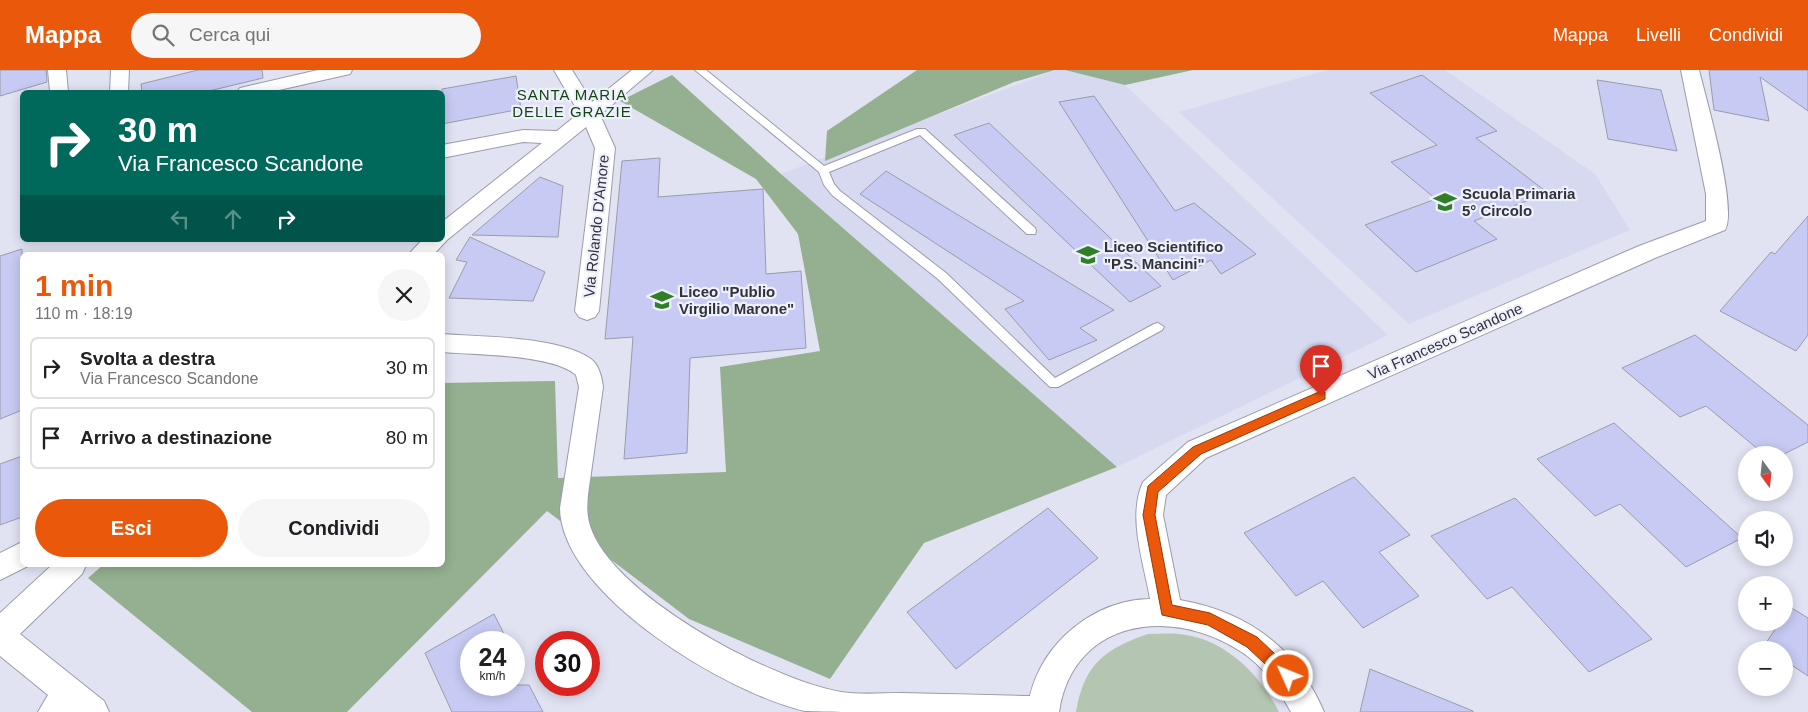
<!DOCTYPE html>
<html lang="it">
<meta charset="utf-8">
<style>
body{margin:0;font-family:Arial,sans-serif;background:#f6f6f6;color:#202124;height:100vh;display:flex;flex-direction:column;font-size:19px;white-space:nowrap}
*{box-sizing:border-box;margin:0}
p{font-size:16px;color:#757577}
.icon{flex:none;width:28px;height:28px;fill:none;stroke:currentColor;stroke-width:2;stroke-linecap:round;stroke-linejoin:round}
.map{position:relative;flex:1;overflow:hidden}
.drawer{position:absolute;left:20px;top:182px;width:425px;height:315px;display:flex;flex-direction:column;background:#fff;border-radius:8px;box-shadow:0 2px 12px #0003}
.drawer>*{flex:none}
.guide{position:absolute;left:20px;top:20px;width:425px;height:152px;border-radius:8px;box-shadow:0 2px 12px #0003;background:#00695c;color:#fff;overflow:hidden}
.needle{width:32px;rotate:165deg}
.buttons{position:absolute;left:1738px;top:376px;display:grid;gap:10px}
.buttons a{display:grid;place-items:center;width:55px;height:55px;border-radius:50%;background:#fff;box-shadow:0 2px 12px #0003;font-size:25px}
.speed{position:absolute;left:460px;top:561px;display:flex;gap:10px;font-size:25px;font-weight:700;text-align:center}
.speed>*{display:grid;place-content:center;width:65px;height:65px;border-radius:50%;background:#fff;box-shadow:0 2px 12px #0003;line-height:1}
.speed small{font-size:12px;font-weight:400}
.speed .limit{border:8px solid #d22;background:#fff;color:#111}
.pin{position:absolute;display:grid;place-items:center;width:42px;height:42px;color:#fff;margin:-51px -21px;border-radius:50% 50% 50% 0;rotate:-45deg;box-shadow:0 0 5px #0007}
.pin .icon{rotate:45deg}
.me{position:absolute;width:55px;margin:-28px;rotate:314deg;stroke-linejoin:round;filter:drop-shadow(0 0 4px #0008)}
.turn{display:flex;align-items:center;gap:18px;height:105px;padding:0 15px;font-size:22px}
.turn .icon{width:65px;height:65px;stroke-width:2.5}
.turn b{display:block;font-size:35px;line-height:42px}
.lanes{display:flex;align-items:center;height:48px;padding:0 15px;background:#0003;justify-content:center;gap:25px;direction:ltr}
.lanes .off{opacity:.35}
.round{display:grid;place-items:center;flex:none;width:52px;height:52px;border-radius:26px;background:#f6f6f6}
.overview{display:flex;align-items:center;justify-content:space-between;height:85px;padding:0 15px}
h1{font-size:30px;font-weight:700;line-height:38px;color:#ea580c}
.cta{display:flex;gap:10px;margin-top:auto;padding:10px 15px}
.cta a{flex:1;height:58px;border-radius:30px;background:#ea580c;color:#fff;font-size:20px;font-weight:700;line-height:58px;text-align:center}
.cta a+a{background:#f6f6f6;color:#202124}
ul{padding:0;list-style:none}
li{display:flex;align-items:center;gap:15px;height:62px;margin:0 10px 8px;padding:0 5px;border:2px solid #e0e0e0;border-radius:8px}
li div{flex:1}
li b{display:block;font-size:19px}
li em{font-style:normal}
header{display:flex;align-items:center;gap:30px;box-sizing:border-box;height:70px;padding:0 25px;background:#ea580c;color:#fff}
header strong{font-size:24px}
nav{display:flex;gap:28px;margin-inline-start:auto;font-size:18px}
.search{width:350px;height:45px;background:#f6f6f6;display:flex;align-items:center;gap:12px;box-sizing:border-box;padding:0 18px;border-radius:28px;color:#757577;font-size:19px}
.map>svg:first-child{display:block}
</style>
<header>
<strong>Mappa</strong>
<div class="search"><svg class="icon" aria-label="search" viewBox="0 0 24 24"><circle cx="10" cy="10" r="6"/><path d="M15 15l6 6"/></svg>Cerca qui</div>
<nav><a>Mappa</a><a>Livelli</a><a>Condividi</a></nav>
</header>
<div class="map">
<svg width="1808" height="642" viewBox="0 0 1808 642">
<rect width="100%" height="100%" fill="#e1e3f3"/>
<path fill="#d6d9f0" d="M1056,0H1065L1125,15L1388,265L1117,397L781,104Z
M1327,0H1445L1595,104L1630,160L1409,254L1179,42Z"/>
<path fill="#b4c6b2" d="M1148,564C1158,564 1169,563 1179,564C1224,568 1260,604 1279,642H1076C1084,595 1104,579 1148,564Z"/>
<path fill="#94b090" d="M917,0H1055L1014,12L825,91L827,61Z
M1065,0H1193L1125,15Z
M672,5L781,104L1117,397L924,473L830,609L689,549L547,441L347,642H252L88,508L103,495H442L443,313L555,311L558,408L726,402L720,297L820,281L798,164L756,109L620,31Z"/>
<path fill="#c7cbf3" stroke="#9a9baa" d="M0,0H46L47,12L0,26Z
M198,0H262L263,8L205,22H142L141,14Z
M1709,0H1808V41L1760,7L1769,51L1714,40Z
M1422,5L1497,61L1476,68L1548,123L1474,151L1497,169L1416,202L1365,155L1436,129L1391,92L1437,75L1370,23Z
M516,6L521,39L442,54V19Z
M1597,10L1661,20L1677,81L1608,69Z
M1094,26L1175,141L1194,133L1256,184L1221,204L1211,190L1173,210L1059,32Z
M989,53L1161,216L1130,232L954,65Z
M660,88L658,127L763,119L766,204L801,201L806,278L690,288L687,383L624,389L633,267L605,269L622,91Z
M886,101L1114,240L1080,258L1097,270L1049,290L1005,239L1024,231L860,124Z
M540,107L563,116L558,167L472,165Z
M1808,146V265L1796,281L1720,241L1771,182L1775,184Z
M470,167L545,202L533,231L449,228L467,192L456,190Z
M22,179V340L0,349V186Z
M1695,265L1808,355V372L1782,385H1765L1706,336L1680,347L1622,298Z
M1614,353L1742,468L1686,497L1620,434L1595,446L1537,389Z
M22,386V447L0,455V394Z
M1354,407L1410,465L1379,482L1419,526L1363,558L1323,511L1296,526L1244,463Z
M1515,428L1652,569L1589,602L1512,517L1487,529L1431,466Z
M1048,438L1098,488L956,599L907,542Z
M1790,537L1808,548V606L1784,590V580H1770L1764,576L1780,552H1784V547Z
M494,544L508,572H471V615H529L543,642H452L425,583Z
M1370,599L1473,641V642H1360Z"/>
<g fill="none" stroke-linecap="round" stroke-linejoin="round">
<defs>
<path id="lane" d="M695,0H706L824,96L917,59H925L1035,158L1036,161L1035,164H1027L920,65L829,102L834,114L840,121L946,203L1055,308L1154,254L1158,253L1164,257L1162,260L1058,317H1050L938,209L832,125L824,115L819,102Z"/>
<path id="street" d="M48,0H66L68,22H50Z
M111,0H129L128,22H110Z
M318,0H352L350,4L270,22H237L240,18Z
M554,0H572L592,32L632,0H653L600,45L615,78L599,241L595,247L587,250L579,247L575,241L595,78L586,57L447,170L433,185H408L422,170H442V152L542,73L523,72L442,88V75L523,60L557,61L579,43Z
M1681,0H1699C1706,29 1738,138 1725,160L1655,188L1206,388L1166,425L1163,445L1180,530C1248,542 1297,578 1324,642H1291C1278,619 1263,595 1240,581C1171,536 1073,549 1059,642C999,642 940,642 881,642C859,642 824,642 805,641C729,624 561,525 560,438L579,317L576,305C552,284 476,285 442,282V264C482,267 559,266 591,289C599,295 602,308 603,317C599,346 595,374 591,403C589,419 585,436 589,452C606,523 773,611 841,622C861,625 882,623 902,623C945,624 987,625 1030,626C1043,572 1094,530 1150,529C1144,493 1127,447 1143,412L1188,372L1639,176L1706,151V124Z
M22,472V495H30L0,510V483Z
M52,495H86L82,504L20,564L104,631L109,642H38L48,625L0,586V543Z"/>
</defs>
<use href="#lane" stroke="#9a9cab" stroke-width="2"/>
<use href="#street" stroke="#9a9cab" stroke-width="2"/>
<use href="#lane" fill="#fff" fill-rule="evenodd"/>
<use href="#street" fill="#fff" fill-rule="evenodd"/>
</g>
<path fill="#ea580c" stroke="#983908" d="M1321,321L1325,322V329L1201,384L1158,422L1155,445L1172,535L1210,543L1257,567L1293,601L1295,606L1293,611L1288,613L1283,611L1247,577L1208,555L1162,545L1143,445L1148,416L1193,377Z"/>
<defs>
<symbol id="school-bare" viewBox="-9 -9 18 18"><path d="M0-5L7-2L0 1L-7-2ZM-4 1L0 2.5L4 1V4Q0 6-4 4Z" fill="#2f7e28" stroke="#eef0fd" stroke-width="2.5" paint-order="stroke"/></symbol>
</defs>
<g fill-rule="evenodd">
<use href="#school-bare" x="1429" y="116" width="32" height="32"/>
<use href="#school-bare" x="1072" y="169" width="32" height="32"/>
<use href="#school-bare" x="646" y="214" width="32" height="32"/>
</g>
<g text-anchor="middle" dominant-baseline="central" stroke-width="4.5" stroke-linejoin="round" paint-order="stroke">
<g font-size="15" letter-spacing="1" fill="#14460f" stroke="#eef0fd">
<text x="572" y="24">SANTA MARIA<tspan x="572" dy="17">DELLE GRAZIE</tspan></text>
</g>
<g font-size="15" font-weight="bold" fill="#323339" stroke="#eef0fd" text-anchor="start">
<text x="1462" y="123">Scuola Primaria<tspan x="1462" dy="17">5° Circolo</tspan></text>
<text x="1104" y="176">Liceo Scientifico<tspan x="1104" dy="17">"P.S. Mancini"</tspan></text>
<text x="679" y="221">Liceo "Publio<tspan x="679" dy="17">Virgilio Marone"</tspan></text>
</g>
<g font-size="15" fill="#323339" stroke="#eef0fd">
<text transform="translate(596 156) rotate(-84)">Via Rolando D'Amore</text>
<text transform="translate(1445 271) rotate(-24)">Via Francesco Scandone</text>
</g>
</g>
</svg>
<div class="buttons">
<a><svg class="needle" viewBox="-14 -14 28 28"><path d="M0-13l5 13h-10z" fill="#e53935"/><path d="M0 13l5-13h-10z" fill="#757577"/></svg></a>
<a><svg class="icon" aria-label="sound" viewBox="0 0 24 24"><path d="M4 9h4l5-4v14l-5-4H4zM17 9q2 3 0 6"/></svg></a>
<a>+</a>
<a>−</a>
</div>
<div class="speed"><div>24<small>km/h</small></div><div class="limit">30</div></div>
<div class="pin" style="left:1321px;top:326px;background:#d93025"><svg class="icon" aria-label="arrive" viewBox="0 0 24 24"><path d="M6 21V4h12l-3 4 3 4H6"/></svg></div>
<svg class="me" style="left:1288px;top:606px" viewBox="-20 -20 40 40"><circle r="17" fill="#ea580c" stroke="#fff" stroke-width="3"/><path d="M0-11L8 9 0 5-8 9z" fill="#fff"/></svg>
<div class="guide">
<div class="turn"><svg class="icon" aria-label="right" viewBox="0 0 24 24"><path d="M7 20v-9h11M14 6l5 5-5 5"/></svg><div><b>30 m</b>Via Francesco Scandone</div></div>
<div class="lanes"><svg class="icon off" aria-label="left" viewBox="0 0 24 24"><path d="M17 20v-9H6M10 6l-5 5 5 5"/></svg><svg class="icon off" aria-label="ahead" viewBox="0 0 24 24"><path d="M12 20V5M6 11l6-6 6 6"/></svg><svg class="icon" aria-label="right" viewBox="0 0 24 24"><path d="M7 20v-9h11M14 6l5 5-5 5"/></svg></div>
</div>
<section class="drawer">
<div class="overview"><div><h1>1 min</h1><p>110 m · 18:19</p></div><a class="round"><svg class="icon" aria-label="close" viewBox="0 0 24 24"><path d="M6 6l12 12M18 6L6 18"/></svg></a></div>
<ul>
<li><svg class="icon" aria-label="right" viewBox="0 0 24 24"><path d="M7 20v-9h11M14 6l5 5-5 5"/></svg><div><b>Svolta a destra</b><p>Via Francesco Scandone</p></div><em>30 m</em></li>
<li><svg class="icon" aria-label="arrive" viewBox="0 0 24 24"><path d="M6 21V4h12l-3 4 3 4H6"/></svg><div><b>Arrivo a destinazione</b></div><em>80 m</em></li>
</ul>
<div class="cta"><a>Esci</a><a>Condividi</a></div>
</section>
</div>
